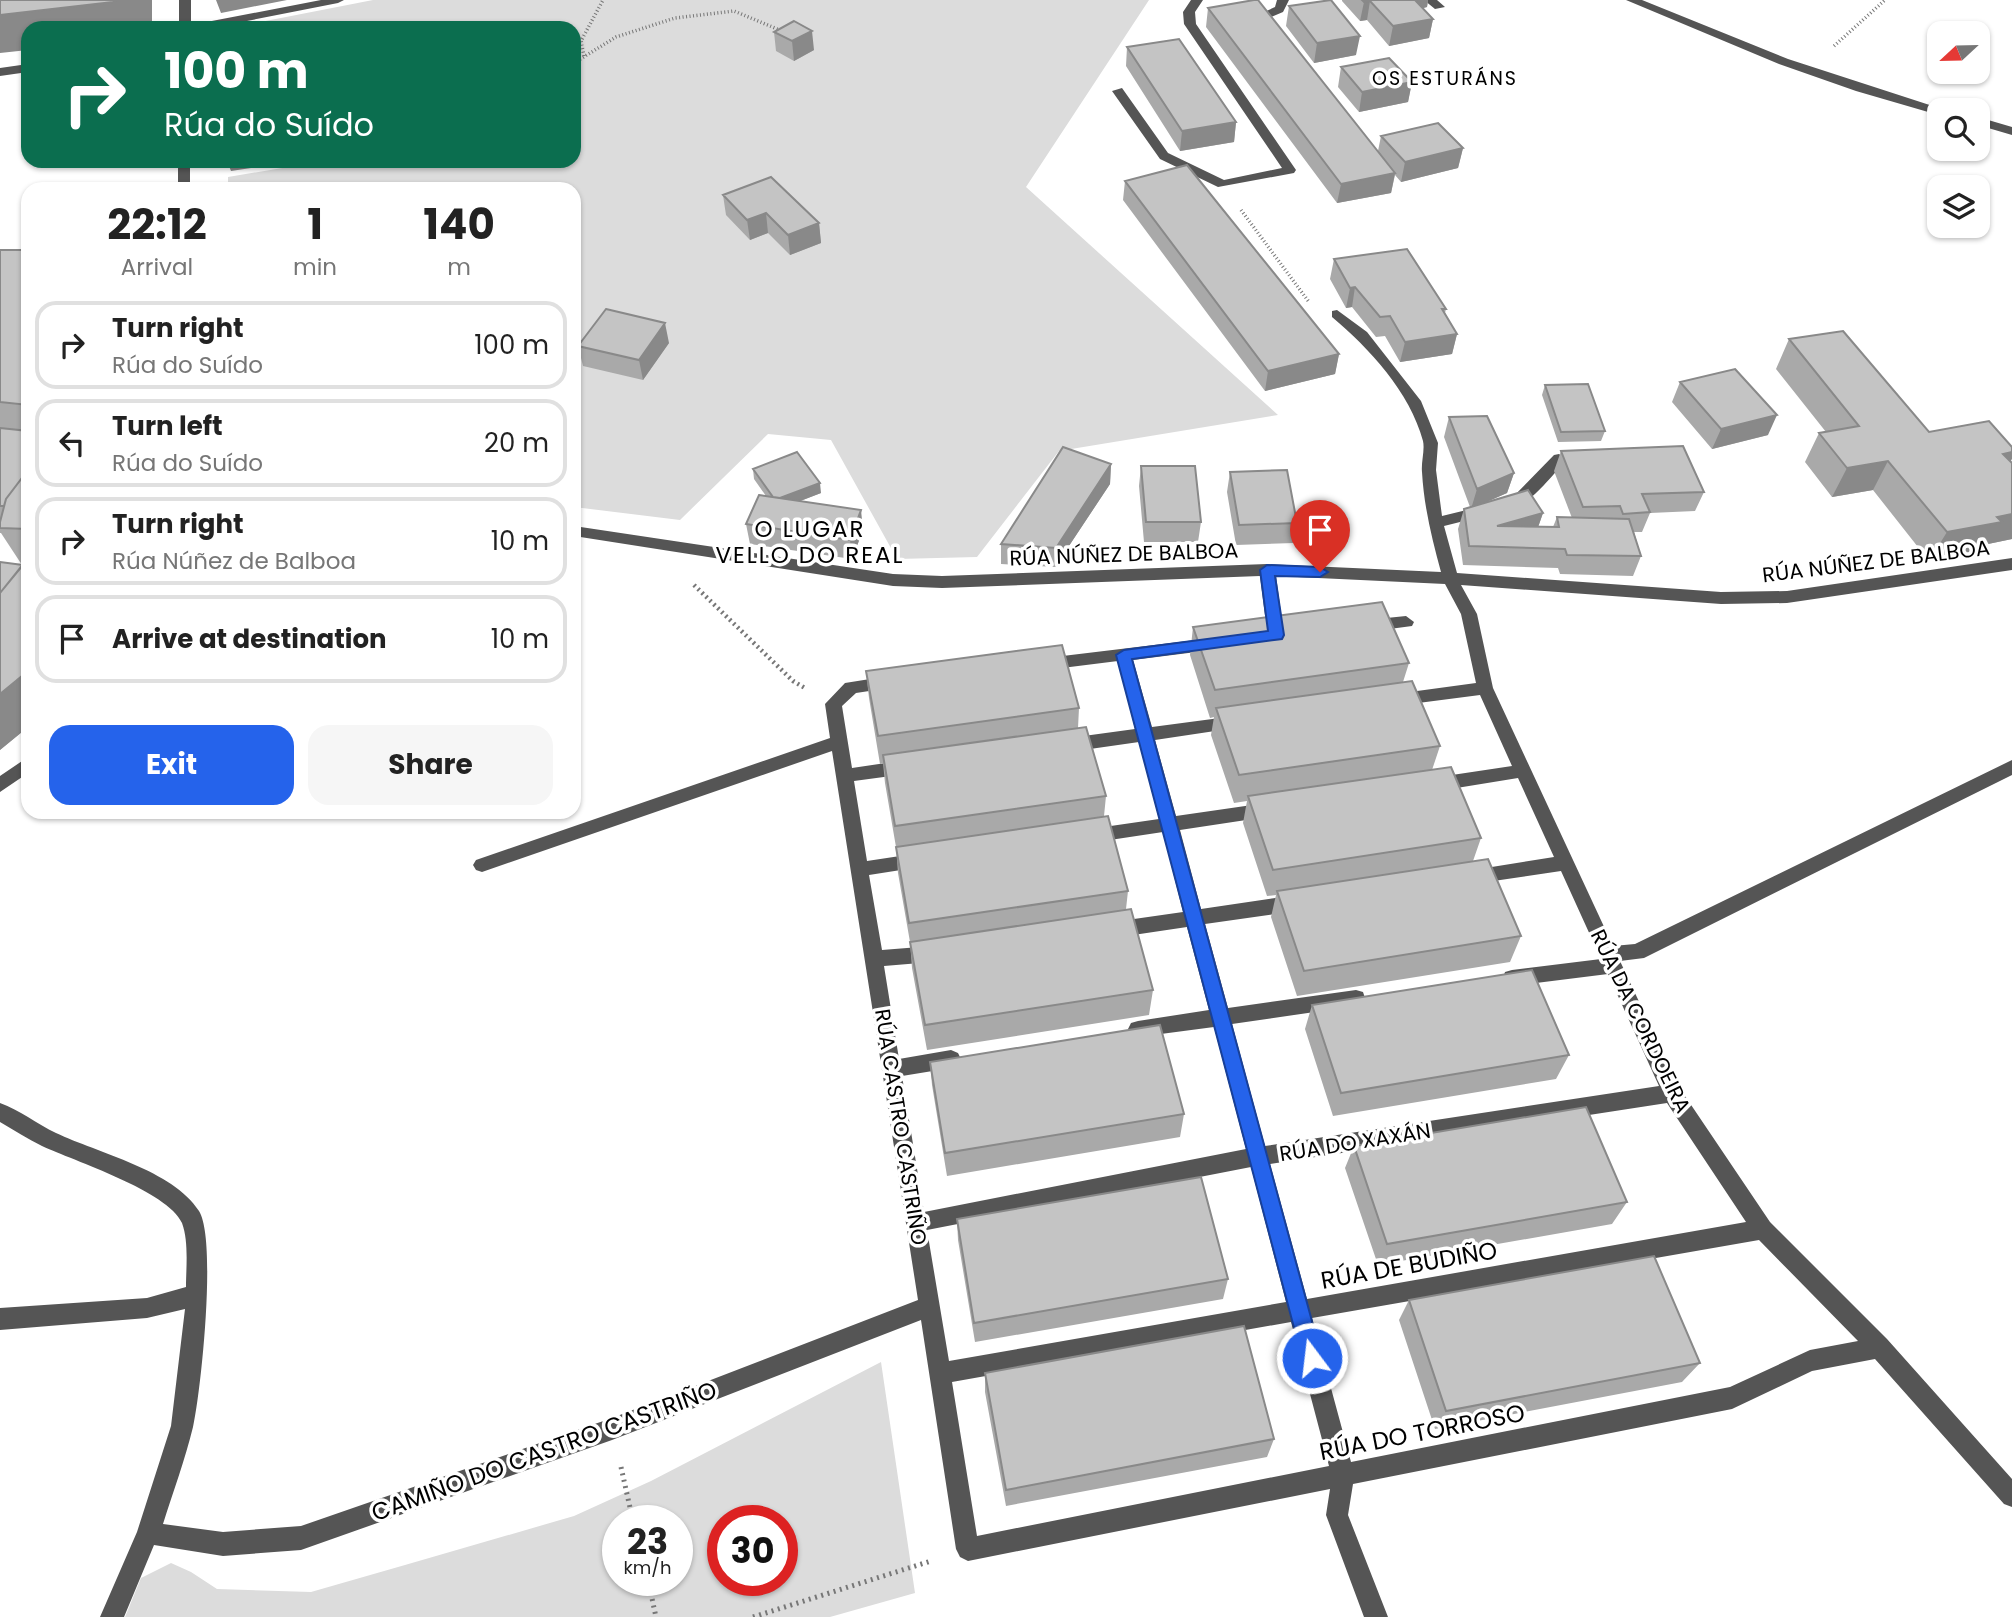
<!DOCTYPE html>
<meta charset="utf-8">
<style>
body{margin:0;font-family:Poppins,sans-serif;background:#f6f6f6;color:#222;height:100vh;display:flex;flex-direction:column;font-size:26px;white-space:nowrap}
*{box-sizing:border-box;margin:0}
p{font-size:23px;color:#767676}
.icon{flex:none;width:38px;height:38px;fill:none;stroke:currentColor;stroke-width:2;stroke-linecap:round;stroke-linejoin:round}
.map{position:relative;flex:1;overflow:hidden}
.drawer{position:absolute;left:21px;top:182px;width:560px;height:637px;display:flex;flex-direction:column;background:#fff;border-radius:21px;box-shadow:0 2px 5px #0004}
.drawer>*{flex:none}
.top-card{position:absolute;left:21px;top:21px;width:560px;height:147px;border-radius:21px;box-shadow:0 2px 5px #0004;background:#0b6e4f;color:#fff;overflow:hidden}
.needle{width:46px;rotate:248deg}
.tools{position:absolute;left:1927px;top:21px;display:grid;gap:14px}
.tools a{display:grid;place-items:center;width:63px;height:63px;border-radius:14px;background:#fff;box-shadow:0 2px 5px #0004;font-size:35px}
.speed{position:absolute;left:602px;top:1505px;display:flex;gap:14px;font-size:35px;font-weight:700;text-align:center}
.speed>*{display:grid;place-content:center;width:91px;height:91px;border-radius:50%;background:#fff;box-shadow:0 2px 5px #0004;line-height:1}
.speed small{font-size:18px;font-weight:400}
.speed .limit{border:10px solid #d22;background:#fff;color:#111}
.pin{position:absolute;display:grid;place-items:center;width:60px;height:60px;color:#fff;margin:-72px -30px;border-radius:50% 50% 50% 0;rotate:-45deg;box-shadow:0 0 7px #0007}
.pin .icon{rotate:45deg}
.me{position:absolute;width:77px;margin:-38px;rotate:345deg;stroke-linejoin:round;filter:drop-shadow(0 0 5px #0008)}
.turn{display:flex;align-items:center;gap:24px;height:147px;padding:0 28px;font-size:32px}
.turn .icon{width:91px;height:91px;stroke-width:2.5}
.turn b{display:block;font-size:49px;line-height:60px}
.eta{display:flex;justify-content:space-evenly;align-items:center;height:119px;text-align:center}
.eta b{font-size:42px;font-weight:700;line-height:49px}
.action{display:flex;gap:14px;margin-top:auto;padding:14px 28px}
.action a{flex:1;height:80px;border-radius:21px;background:#2563eb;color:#fff;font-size:28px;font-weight:700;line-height:80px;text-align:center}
.action a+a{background:#f6f6f6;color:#222}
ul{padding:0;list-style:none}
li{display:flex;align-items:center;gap:21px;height:88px;margin:0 14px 10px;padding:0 14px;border:4px solid #e0e0e0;border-radius:21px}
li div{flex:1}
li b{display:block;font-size:26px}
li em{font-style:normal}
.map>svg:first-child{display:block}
</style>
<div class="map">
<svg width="2012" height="1617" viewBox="0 0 2012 1617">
<rect width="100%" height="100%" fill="#fff"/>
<path fill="#dcdcdc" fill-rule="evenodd" d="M373,0H1149L1026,187L1278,415L1059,451L977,557L897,559L831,440L768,434L680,520L574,507V189H228V177L324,161H574V28H229Z
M881,1362L915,1593L830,1617H125L141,1578L171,1563L191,1572L217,1589L311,1592L405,1565L574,1516L651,1481ZM618,1521H677V1580H618ZM723,1521H782V1580H723Z"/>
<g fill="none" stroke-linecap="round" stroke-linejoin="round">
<path stroke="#777" stroke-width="3.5" stroke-dasharray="1 2.5" stroke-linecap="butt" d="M1834,46L1885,0
M584,56L581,41L603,0
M574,63L616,37L675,18L734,11L782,31
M1241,210L1309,302"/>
<path stroke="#777" stroke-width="4.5" stroke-dasharray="2 3.5" stroke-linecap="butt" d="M694,585L793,681L805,688"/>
<path stroke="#777" stroke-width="5" stroke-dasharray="2 4.5" stroke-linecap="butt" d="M621,1467L633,1521
M648,1580L656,1617
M753,1617L931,1561"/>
<path fill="#555" fill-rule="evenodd" d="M179,0H191V25L321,0H344L338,3L211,28H179Z
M1191,0H1203L1195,12L1196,24L1296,170L1294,173L1218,187L1160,159L1112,91L1122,88L1168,153L1224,180L1282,168L1184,24L1183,12Z
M1277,0H1289L1283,12L1269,18L1278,30L1272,33L1268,32L1257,19L1260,14L1275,7Z
M1424,0H1437L1445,7L1435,9Z
M1626,0H1642L1788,59L1945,110H1939V115L1935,114L1856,91L1779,64Z
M28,64V72L0,76V68Z
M1978,117L2012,127V135L1978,125Z
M178,161H190V189H178Z
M1337,310L1367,332L1421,401L1438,443L1436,470L1442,516L1483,506L1491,511L1488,515L1444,526L1457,573L1721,592L1787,591L2012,558V570L1787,603L1721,604L1461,585L1477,614L1493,688L1613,946L1635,944L2012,760V775L1644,958L1620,961L1679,1087L1770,1222L1887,1339L2012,1479V1507L2004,1504L1875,1359L1812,1371L1732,1409L1353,1484L1348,1515L1388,1617H1364L1326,1515L1330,1489L968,1561L960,1557L956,1549L921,1320L612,1440L301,1550L223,1556L154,1545L124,1617H100L137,1532L171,1426L185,1309L147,1318L0,1330V1308L147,1298L186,1287C186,1268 189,1242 182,1223C168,1191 74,1161 42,1146C28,1139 14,1130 0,1122V1103C20,1110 37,1124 56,1133C98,1153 173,1170 199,1211C217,1240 201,1391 193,1427C185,1460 173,1492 163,1524L223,1532L301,1526L612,1418L918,1300L832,751L482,872L476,870L473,865L476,860L830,738L825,704L845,683L889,676L897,682L889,688L856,693L842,706L852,768L906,760L912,762L915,767L912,772L906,774L854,781L867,861L920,853L926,855L929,860L926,865L920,867L869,875L882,950L932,946L939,948L941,954L939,960L932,962L884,966L899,1059L951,1050L958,1053L961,1059L958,1065L951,1068L902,1076L924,1212L1246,1149L1214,1027L1138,1037L1131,1035L1128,1029L1131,1023L1138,1021L1209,1010L1187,927L1113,938L1106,935L1104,930L1106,925L1113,922L1183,912L1163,832L1090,843L1084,841L1081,836L1084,831L1090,829L1159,819L1139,742L1069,752L1063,750L1060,745L1063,740L1069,738L1135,729L1118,661L1046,670L1038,664L1046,658L1212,638L1220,644L1212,650L1133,660L1152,727L1235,716L1241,717L1243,722L1241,727L1235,728L1155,740L1176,816L1266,803L1272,805L1275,810L1272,815L1266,817L1180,830L1201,909L1296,895L1302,898L1305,903L1302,908L1296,911L1205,924L1228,1008L1356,990L1363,992L1365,998L1363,1004L1356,1006L1232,1024L1265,1146L1659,1086L1608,974L1512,986L1505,984L1503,978L1505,972L1512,970L1601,959L1561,871L1473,884L1467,882L1464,877L1467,872L1473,870L1554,857L1518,778L1432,792L1426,790L1423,785L1426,780L1432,778L1512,766L1480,695L1395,706L1387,700L1395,694L1476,683L1461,614L1445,584L1276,576L1284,635L1282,639L1271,642L1263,636L1267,631L1260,576L942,588L893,586L574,536V526L893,574L942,576L1267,564L1441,572C1432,539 1424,507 1422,472C1421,462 1425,450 1423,441C1410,392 1369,348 1332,317V311ZM1667,1103L1746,1222L1307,1299L1270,1164ZM1251,1167L1286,1302L949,1361L927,1230ZM1759,1240L1858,1341L1810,1350L1730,1387L1351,1462L1312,1318ZM1291,1322L1329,1466L977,1536L952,1382Z
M1559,454L1566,459L1564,463C1551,476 1523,514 1505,509L1502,505L1505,501L1511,499L1554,455Z
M1406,616L1414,622L1412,626L1367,632L1359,626L1367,620Z
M28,757V773L0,792V776Z"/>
</g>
<path fill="#a9a9a9" d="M1342,0H1428L1427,7L1423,8L1433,19L1429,38L1389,46L1367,20L1360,21L1342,1Z
M1289,6L1356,55L1314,63L1286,26Z
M1208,8L1378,151L1381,136L1463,148L1458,168L1401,182L1395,175L1391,193L1337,203L1206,27Z
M774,32L814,50L794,61L776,51Z
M1127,47L1236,122L1234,142L1180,151L1126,66Z
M1341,67L1412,82L1408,102L1359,112L1338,87Z
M1125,181L1339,354L1335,374L1265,391L1123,200Z
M723,195L819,223L821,243L790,255L768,233L750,240L726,215Z
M0,250H28V727L0,750L22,565L1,533H0Z
M1334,259L1446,309L1445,313L1457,334L1452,354L1400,362L1385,336L1376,337L1352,307L1346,308L1330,279Z
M1789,339L1929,432L2010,461L2012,463V539L1988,544L1984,551L1929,561L1873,490L1832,497L1805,462L1819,433L1826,432L1776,369Z
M669,343L643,380L583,366L578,346Z
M1680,382L1768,435L1712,449L1672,402Z
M1545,385L1605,431L1601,441L1558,442L1542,395Z
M1449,417L1514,473L1507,493L1486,502L1543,513L1538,527H1553L1557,517L1572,518L1554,471L1561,451L1704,492L1695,511L1650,513L1642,532H1634L1641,556L1633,576L1560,574L1558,568L1463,565L1458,529L1464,509L1470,507L1444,437Z
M1111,464L1110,484L1055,567L1001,564V544Z
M1141,466L1201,522L1198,542H1144L1139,486Z
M753,469L821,493L800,501L863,530L852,559L750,544L746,524L766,496L754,479Z
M1230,472L1297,523L1294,543L1236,545L1227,492Z
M1193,627L1409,663L1403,682L1440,746L1432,770L1481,838L1473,861L1521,936L1510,962L1297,996L1271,917L1276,895L1267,896L1243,823L1247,801L1234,803L1211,735L1214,717L1210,718L1190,655Z
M866,671L1079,708L1078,728L1106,796L1104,816L1128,891L1126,909L1153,990L1149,1015L927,1050L912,968L910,942L898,873L896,847L885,783L883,763L880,764L869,698Z
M1312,1005L1569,1055L1556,1079L1333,1116L1305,1029Z
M930,1062L1184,1114L1180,1137L947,1176L932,1085Z
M1354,1146L1627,1202L1612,1224L1378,1265L1345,1168Z
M957,1219L1228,1279L1223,1299L975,1342L958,1240Z
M1409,1300L1700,1363L1682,1382L1435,1429L1399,1320Z
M985,1373L1274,1439L1267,1457L1006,1506L985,1392Z"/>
<path fill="#898989" d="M118,0H152V27L28,28V50L0,53V15Z
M216,0H287L221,13Z
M1408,0H1428L1427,7L1405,13Z
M1370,1L1367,20L1360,21L1364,2Z
M1433,19L1429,38L1389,46L1393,26Z
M812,31L814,50L794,61L792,41Z
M1360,36L1356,55L1314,63L1317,43Z
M1412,82L1408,102L1359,112L1362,92Z
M1236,122L1234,142L1180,151L1182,131Z
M1463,148L1458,168L1401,182L1405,162Z
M227,161H296L231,171Z
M1395,173L1391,193L1337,203L1341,184Z
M766,213L768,233L750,240L747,220Z
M819,223L821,243L790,255L788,235Z
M1355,287L1352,307L1346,308L1350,288Z
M665,323L669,343L643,380L639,360Z
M1457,334L1452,354L1400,362L1405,342Z
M1339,354L1335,374L1265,391L1268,371Z
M1777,415L1768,435L1712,449L1721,429Z
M2012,452V459L1999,480L2003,454Z
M1888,461L1873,490L1832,497L1847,468Z
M1111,464L1110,484L1055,567L1056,548Z
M1514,473L1507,493L1471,509L1477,489Z
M820,483L821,493L777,510L775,500Z
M861,510L863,530L852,559L850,540Z
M1543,513L1536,533L1497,526Z
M2012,514V539L1988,544L1984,551L1929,561L1947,532L1997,517Z
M28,671V727L0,750V694Z"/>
<path fill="#c4c4c4" stroke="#898989" stroke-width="2" d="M0,0H118L113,2L0,15Z
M1254,0H1258L1395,173L1341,184L1208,8Z
M1331,0L1360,36L1317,43L1289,6Z
M1362,0H1415L1433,19L1393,26L1370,1L1364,2Z
M794,21L812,31L792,41L774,32Z
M1179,39L1236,122L1182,131L1127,47Z
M1389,58L1412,82L1362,92L1341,67Z
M1438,123L1463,148L1405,162L1381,136Z
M1187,165L1339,354L1268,371L1125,181Z
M771,177L819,223L788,235L766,213L747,220L723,195Z
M1407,249L1446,309H1442L1457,334L1405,342L1390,316L1380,317L1355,287L1350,288L1334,259Z
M0,250H28V405L0,402Z
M606,309L665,323L639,360L578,346Z
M1843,331L1929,432L1989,421L2012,447V452L2003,454L2012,463V514L1997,517L2002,522L1947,532L1888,461L1847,468L1819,433L1859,426L1789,339Z
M1735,369L1777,415L1721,429L1680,382Z
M1588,384L1605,431L1561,432L1545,385Z
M1487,416L1514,473L1477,489L1449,417Z
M0,428L28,431V470L6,499L4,506H0Z
M1683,446L1704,492L1642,494L1650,512L1623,514L1620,506L1583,507L1561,451Z
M1063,447L1111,464L1056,548L1001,544Z
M797,452L820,483L780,498L773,497L753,469Z
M1141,466H1195L1201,522H1146Z
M28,470V529L0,528V522L6,499Z
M1287,470L1297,523L1239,525L1230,472Z
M1528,490L1543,513L1497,526L1559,527L1557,517L1629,519L1641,556L1567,555L1565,549L1469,546L1464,509Z
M759,495L861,510L850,540L746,524Z
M28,558V671L0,694V593Z
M0,562L23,565L0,593Z
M1382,602L1409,663L1215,690L1193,627Z
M1062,645L1079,708L878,736L866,671Z
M1412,681L1440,746L1239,775L1216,708Z
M1086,727L1106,796L895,826L883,755Z
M1451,767L1481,838L1273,870L1248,796Z
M1108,816L1128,891L909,923L896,847Z
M1488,859L1521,936L1304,971L1277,891Z
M1131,909L1153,990L925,1025L910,942Z
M1532,970L1569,1055L1341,1093L1312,1005Z
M1160,1025L1184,1114L945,1153L930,1062Z
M1586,1107L1627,1202L1387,1244L1354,1146Z
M1201,1177L1228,1279L974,1323L957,1219Z
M1654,1256L1700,1363L1446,1411L1409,1300Z
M1244,1326L1274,1439L1006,1490L985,1373Z"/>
<path fill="#2563eb" stroke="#184099" stroke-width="2" d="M1267,565L1320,567L1328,572L1320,577L1275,576L1284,635L1282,639L1132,659L1322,1358L1319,1365L1312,1368L1305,1365L1302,1358L1116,655L1124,650L1268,631L1260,570Z"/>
<g text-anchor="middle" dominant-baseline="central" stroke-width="7" stroke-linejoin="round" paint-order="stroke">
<g font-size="19" letter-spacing="2" fill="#000" stroke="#fff">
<text x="1445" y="78">OS ESTURÁNS</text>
</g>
<g font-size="21" fill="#000" stroke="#fff">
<text transform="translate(1124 554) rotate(-2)">RÚA NÚÑEZ DE BALBOA</text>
<text transform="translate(1876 561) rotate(-7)">RÚA NÚÑEZ DE BALBOA</text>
<text transform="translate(1641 1021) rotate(64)">RÚA DA CORDOEIRA</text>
<text transform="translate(901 1127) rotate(81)">RÚA CASTRO CASTRIÑO</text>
<text transform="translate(1355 1142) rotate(-9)">RÚA DO XAXÁN</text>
</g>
<g font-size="23" letter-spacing="2" fill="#000" stroke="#fff">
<text x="810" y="529">O LUGAR<tspan x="810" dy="26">VELLO DO REAL</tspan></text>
</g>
<g font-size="24" fill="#000" stroke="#fff">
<text transform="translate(1409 1265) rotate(-10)">RÚA DE BUDIÑO</text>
<text transform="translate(1422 1432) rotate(-11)">RÚA DO TORROSO</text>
<text transform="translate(544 1451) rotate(-20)">CAMIÑO DO CASTRO CASTRIÑO</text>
</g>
</g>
</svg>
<div class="tools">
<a><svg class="needle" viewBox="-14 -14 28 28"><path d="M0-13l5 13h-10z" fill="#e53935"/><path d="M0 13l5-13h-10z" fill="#767676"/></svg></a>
<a><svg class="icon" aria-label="search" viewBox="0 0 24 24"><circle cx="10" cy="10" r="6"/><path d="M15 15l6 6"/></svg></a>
<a><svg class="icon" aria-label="layers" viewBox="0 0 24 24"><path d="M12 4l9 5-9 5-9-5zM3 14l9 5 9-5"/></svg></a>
</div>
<div class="speed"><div>23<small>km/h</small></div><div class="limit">30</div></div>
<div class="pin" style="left:1320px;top:572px;background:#d93025"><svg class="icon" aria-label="arrive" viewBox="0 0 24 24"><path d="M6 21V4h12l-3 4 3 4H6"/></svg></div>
<svg class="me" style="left:1312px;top:1358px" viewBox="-20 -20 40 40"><circle r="17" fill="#2563eb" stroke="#fff" stroke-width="3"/><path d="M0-11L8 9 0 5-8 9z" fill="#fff"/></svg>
<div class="top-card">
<div class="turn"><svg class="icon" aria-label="right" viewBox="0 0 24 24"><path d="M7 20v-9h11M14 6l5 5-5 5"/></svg><div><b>100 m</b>Rúa do Suído</div></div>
</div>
<section class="drawer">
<div class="eta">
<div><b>22:12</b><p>Arrival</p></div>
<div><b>1</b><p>min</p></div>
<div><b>140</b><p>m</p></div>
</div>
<ul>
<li><svg class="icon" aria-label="right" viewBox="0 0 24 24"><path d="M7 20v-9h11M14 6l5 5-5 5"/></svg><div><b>Turn right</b><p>Rúa do Suído</p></div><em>100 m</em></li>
<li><svg class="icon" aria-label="left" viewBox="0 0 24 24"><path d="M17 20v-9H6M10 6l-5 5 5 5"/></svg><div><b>Turn left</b><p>Rúa do Suído</p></div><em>20 m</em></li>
<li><svg class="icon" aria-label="right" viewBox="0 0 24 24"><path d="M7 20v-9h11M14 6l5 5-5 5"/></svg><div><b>Turn right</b><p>Rúa Núñez de Balboa</p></div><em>10 m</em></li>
<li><svg class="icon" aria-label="arrive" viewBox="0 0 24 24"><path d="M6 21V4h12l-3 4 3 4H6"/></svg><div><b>Arrive at destination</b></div><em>10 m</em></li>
</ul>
<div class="action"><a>Exit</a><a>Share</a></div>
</section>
</div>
